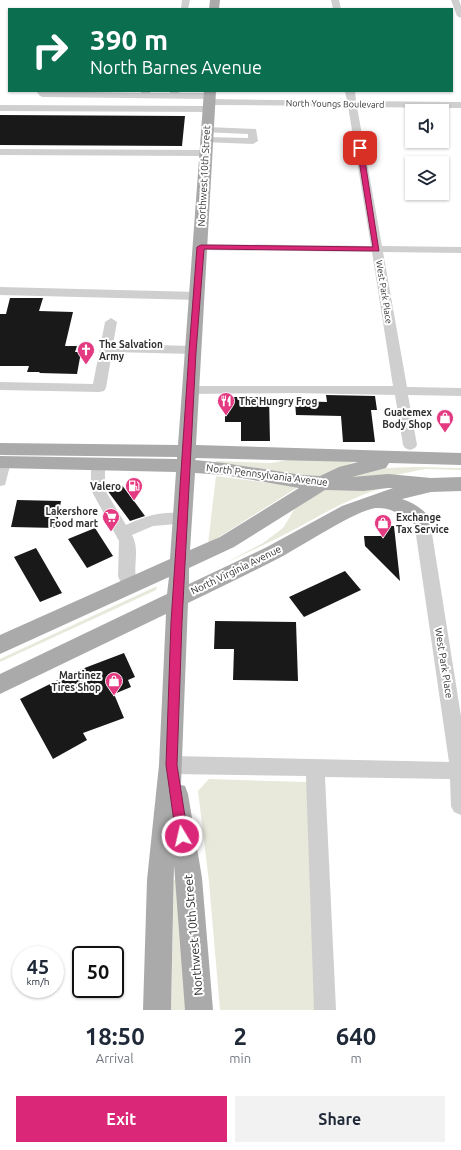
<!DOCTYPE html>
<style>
body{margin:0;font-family:Ubuntu,sans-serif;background:#f2f2f3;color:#1f2937;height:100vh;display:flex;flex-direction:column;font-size:15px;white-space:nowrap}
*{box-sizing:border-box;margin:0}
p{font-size:13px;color:#747a83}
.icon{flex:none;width:22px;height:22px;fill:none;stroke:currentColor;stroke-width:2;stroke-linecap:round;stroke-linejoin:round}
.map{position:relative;height:1010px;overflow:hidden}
.drawer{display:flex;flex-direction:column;background:#fff;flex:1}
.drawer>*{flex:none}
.guide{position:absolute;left:8px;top:8px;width:445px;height:84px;border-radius:0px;box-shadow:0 1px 3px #0004;background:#0b6e4f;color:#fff;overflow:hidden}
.fabs{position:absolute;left:405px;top:104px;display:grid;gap:8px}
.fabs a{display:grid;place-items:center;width:44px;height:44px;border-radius:0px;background:#fff;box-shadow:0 1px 3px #0004;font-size:20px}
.speed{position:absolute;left:12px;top:946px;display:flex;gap:8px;font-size:20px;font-weight:700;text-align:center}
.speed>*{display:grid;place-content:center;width:52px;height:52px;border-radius:50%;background:#fff;box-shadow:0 1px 3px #0004;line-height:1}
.speed small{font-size:10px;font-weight:400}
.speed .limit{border:2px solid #111;border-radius:6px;background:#fff;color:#111}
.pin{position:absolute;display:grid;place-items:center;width:34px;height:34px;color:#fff;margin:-17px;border-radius:8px;box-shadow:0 2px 6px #0006}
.me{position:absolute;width:44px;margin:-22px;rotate:351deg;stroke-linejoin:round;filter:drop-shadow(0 0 3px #0008)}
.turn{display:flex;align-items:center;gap:14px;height:84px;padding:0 16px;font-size:18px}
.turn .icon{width:52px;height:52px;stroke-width:2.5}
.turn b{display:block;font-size:28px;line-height:34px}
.eta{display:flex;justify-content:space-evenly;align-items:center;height:68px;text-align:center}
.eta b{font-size:24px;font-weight:600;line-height:28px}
.action{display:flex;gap:8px;margin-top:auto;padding:8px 16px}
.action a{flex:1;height:46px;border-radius:0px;background:#db2777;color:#fff;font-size:16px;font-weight:600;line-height:46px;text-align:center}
.action a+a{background:#f2f2f3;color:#1f2937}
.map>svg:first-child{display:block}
</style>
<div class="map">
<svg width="461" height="1010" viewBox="0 0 461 1010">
<rect width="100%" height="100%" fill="#fff"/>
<path fill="#e8e9db" d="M294,459L356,461L319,478L216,463V461L271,463Z
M414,467L461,468V470L425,469L391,476L349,478C368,467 393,468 414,467Z
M216,476L298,487L208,544Z
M386,487C354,496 328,511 299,527C273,541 246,553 219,566L263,543L283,528L294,510L304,502L324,490Z
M155,587H157L156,590L0,662V659Z
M209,779L307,782L317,1010H220L209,882L198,791Z
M174,880H176L187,1010H171Z"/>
<path fill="#191919" d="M0,115L185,116L182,146L0,145Z
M10,298H43L39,311L73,312L65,346H77L75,352H81L77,374L39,373L40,372H27L29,366H0V314H6Z
M326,395L375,396L377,410H371L375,442H343L341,416L296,415L295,401L327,402Z
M228,397H269L270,441H241V422H225V405H228Z
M121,484L134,501L145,516L130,521L107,490Z
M17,500L61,501L56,528L11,527Z
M379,526H394L400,581L365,546L364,536H381Z
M95,528L113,556L87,568L68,539Z
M36,548L62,593L40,602L14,557Z
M345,571L361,590L304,617L289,597Z
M215,621L296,622L298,681L233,680L234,649H214Z
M124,653L135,677L128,680L131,687L114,694L124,718L83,733L87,740L53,759L20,699L74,672Z"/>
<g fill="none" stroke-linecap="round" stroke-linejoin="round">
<path fill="#cfcfcf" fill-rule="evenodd" d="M182,0H190L188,9L181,8Z
M331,0H339L341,9H333Z
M451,0H459L461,6V18L457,16Z
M36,91L141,93V91H151L150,93H170V91H180L179,93H209L214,96L209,99L43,97L40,96Z
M345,91H355L356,101L461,102V108L357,107L382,246L461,247V253L383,252L407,387L461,388V396L408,395L417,445L415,448L410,450L405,448L403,445L395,395L294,393L190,394L185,393L183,390L185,387L190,386H393L372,252L201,250L195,247L201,244L371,246L348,106L209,105L204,102L209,99L347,101Z
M0,105L207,106L212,109L207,112L0,111Z
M206,127L256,129L258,141L253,144L202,142L200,140L202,138L205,137L248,138V134L203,132L201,130Z
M0,149L205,150L210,153L205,156L0,155Z
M0,287L198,292L204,296L198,300L0,295Z
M111,318L117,322L113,344L193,346L199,350L193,354L112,352L106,388L104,391L99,392L0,390V382L93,384L105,322Z
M4,457L9,458L11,462L5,485L0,486V458Z
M98,460L103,461L105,465V490L126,525C145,516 167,509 188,515L191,519L188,523L153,526L132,535C141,551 131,569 138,586L136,591L130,592L124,591L118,576L119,541L91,490V465L93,461Z
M422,515L427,517L430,521L461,716V815L454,812L451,806L450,779L325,777L336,1010H314L306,776L171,774L164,771L162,765L164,759L171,756L449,762L414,521L417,517Z"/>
<path fill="#aaa" fill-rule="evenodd" d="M210,0H220L219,9H209Z
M204,91H216L196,445L461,453V465L389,463L386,468L352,477L388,474L431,478L461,477V491L431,492L402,499C414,503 425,510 432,521L429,526C412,531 400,506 376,508C356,510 302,546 281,557C250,573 219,588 188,603L181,785L185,786L188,794L202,878L213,1010H185L174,865L171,1010H143L147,880L159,765L166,614L0,694V674L167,594L169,577L0,654V635L170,559L176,472L0,468V456L177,459V457L0,455V443L178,445ZM196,458L358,462L339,467L320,476L302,475L224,463L195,460ZM195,473L224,475L299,488L220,537L190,550ZM388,488H393L342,506L267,547L189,584V568L234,547L325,490L363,491Z"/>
</g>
<path fill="#db2777" stroke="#8e194d" d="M360,146L363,148L379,251L204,249L196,352L182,622L177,765L188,836L187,840L182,842L178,840L176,836L166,765L171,622L189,352L197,247L201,245L373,247L357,148Z"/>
<defs>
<symbol id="church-pin" viewBox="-11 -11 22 30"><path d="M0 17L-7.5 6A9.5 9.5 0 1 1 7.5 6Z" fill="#e33a81" stroke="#fff"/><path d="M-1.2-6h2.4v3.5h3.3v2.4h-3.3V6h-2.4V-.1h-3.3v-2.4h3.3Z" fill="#fff"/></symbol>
<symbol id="restaurant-pin" viewBox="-11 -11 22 30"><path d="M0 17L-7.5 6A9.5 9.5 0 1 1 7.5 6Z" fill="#e33a81" stroke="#fff"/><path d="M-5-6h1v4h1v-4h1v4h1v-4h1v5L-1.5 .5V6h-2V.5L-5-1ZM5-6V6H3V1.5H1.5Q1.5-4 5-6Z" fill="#fff"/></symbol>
<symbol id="shop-pin" viewBox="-11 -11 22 30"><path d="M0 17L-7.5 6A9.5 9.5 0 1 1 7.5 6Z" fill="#e33a81" stroke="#fff"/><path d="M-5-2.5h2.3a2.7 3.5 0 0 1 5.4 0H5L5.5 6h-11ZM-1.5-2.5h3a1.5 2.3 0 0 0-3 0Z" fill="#fff"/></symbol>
<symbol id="fuel-pin" viewBox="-11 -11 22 30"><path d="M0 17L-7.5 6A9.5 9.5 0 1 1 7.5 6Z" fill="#e33a81" stroke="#fff"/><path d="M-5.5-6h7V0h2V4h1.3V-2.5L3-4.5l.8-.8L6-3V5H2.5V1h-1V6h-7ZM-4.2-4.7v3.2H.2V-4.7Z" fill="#fff"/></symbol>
<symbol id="supermarket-pin" viewBox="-11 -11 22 30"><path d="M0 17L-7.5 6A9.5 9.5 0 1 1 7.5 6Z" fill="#e33a81" stroke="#fff"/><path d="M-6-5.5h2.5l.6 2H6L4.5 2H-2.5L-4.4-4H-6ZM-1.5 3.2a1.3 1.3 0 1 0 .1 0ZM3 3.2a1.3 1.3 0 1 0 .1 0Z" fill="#fff"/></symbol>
</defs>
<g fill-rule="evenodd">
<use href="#church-pin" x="76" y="340" width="20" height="27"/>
<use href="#restaurant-pin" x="216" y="391" width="20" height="27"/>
<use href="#shop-pin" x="435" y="408" width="20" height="27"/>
<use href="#fuel-pin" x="124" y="476" width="20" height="27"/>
<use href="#supermarket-pin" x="101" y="507" width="20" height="27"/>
<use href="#shop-pin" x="373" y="513" width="20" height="27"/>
<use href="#shop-pin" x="104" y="671" width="20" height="27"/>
</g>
<g text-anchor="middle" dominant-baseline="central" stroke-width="4" stroke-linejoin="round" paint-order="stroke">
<g font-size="9" fill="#323232" stroke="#fff">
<text transform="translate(335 104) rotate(1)">North Youngs Boulevard</text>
<text transform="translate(384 292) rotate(81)">West Park Place</text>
</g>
<g font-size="10" fill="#323232" stroke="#fff">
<text transform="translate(204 176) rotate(-87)">Northwest 10th Street</text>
<text transform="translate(267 475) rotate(7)">North Pennsylvania Avenue</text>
<text transform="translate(236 570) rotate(-26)">North Virginia Avenue</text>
<text transform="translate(444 663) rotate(81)">West Park Place</text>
</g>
<g font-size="10" font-weight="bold" fill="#323232" stroke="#fff" text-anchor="end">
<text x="99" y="344" text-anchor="start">The Salvation<tspan x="99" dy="12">Army</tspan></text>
<text x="239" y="401" text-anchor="start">The Hungry Frog</text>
<text x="432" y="412">Guatemex<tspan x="432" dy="12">Body Shop</tspan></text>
<text x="121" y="486">Valero</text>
<text x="98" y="511">Lakershore<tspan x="98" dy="12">Food mart</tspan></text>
<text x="396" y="517" text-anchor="start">Exchange<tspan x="396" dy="12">Tax Service</tspan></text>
<text x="101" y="675">Martinez<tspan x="101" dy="12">Tires Shop</tspan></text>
</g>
<g font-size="12" fill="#323232" stroke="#fff">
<text transform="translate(193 935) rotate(-95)">Northwest 10th Street</text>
</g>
</g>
</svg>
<div class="fabs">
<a><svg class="icon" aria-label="sound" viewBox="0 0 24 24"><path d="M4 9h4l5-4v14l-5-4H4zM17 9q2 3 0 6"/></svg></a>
<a><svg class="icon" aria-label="layers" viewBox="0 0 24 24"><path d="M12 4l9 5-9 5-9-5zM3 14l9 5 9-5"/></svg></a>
</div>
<div class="speed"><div>45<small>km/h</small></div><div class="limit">50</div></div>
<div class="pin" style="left:360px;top:148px;background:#d93025"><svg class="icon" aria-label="arrive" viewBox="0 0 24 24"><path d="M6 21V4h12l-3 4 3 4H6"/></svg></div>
<svg class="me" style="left:182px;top:836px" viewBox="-20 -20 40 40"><circle r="17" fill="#db2777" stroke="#fff" stroke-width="3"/><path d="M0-11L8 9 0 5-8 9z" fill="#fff"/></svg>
<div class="guide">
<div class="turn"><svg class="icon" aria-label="right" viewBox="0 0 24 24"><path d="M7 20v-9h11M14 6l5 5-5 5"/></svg><div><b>390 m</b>North Barnes Avenue</div></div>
</div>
</div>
<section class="drawer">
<div class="eta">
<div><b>18:50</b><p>Arrival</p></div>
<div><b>2</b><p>min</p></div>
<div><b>640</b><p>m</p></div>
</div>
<div class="action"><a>Exit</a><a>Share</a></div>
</section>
